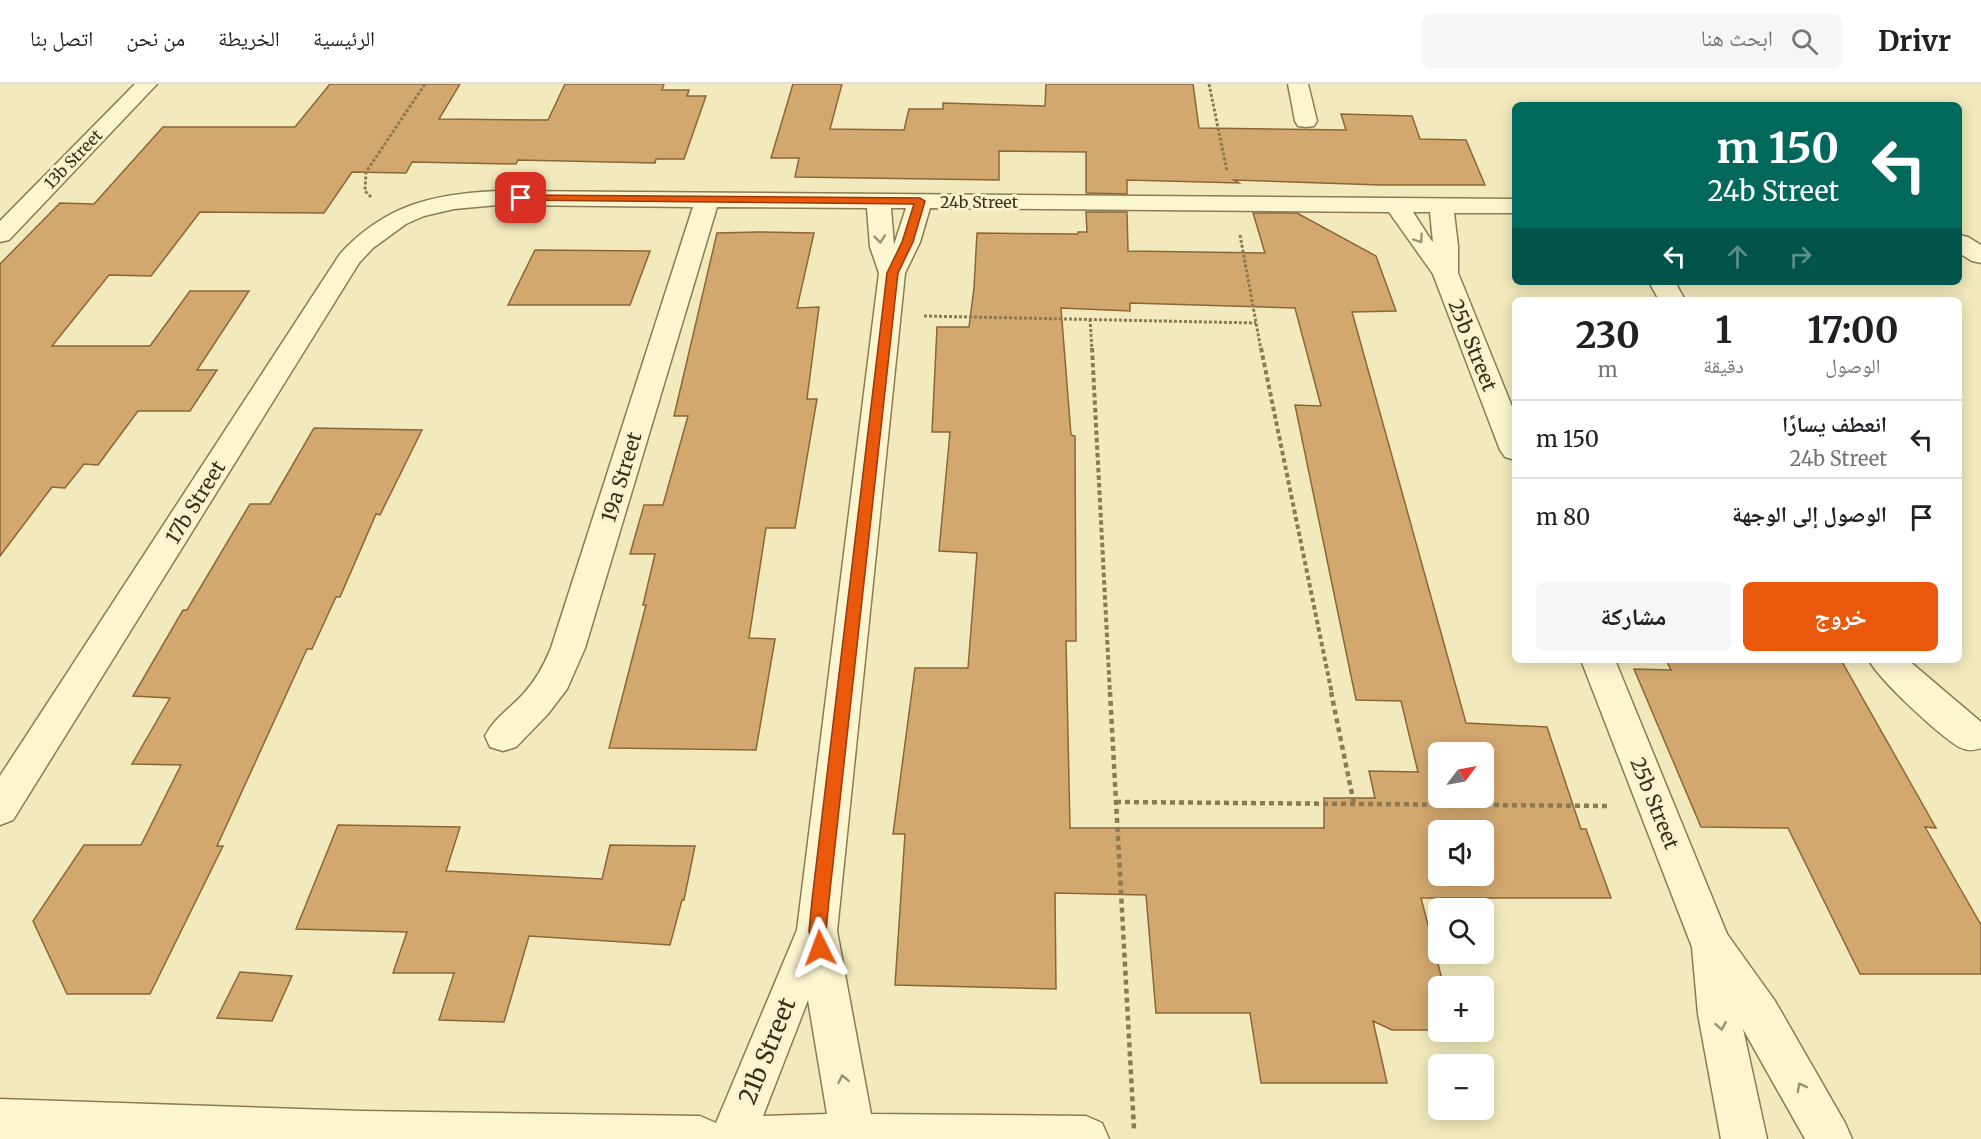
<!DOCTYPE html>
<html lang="ar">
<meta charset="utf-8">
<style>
body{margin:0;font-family:Merriweather,"Noto Naskh Arabic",serif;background:#f6f6f6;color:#202124;direction:rtl;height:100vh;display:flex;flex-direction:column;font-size:22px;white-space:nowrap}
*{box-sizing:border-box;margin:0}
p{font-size:20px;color:#757577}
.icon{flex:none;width:33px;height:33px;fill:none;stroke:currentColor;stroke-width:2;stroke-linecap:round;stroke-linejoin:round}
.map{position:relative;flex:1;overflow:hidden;direction:ltr}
.drawer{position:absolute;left:1512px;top:213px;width:450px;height:366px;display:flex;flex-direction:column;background:#fff;border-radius:9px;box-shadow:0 3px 15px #0003;direction:rtl}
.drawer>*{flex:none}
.guide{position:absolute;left:1512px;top:18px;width:450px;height:183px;border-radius:9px;box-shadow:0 3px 15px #0003;direction:rtl;background:#00695c;color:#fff;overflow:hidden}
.needle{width:39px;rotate:58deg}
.controls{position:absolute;left:1428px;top:658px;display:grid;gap:12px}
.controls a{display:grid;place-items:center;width:66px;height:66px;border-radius:9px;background:#fff;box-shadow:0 3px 15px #0003;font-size:30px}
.pin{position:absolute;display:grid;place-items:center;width:51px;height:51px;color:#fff;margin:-26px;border-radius:12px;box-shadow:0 3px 9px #0006}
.me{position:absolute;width:66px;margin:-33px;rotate:357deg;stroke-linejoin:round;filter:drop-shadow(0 0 4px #0008)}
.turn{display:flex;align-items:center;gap:21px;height:126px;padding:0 24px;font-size:27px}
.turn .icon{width:78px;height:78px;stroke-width:2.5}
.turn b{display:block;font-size:42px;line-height:51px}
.lanes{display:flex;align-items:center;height:57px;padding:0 24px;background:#0003;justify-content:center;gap:30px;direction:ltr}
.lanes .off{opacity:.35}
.eta{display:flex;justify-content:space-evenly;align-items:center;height:102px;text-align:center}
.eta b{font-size:36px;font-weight:700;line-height:42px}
.cta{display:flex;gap:12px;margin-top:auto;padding:12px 24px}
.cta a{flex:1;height:69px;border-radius:9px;background:#ea580c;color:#fff;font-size:24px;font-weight:700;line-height:69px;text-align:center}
.cta a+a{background:#f6f6f6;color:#202124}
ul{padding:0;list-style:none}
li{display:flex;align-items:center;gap:18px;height:78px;padding:0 24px;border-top:2px solid #e0e0e0}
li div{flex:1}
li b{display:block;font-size:22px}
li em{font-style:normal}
header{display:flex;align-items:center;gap:36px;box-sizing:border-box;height:84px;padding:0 30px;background:#fff;border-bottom:2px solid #e0e0e0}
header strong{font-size:28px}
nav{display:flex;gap:33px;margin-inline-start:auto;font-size:21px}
.search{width:420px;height:54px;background:#f6f6f6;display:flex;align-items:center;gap:15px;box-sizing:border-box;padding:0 21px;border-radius:9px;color:#757577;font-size:22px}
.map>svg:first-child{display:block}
</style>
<header>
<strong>Drivr</strong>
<div class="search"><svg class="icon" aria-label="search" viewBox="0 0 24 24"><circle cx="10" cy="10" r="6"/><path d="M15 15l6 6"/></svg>ابحث هنا</div>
<nav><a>الرئيسية</a><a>الخريطة</a><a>من نحن</a><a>اتصل بنا</a></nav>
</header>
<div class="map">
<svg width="1981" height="1055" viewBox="0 0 1981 1055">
<rect width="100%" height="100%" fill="#f2eabc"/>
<path fill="#d3a86f" stroke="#8c6638" stroke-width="1.5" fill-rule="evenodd" d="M330,0H460L439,35L548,36L565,0H664L662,6H689L687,12H706L684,75H656L655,79L518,76L516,80L412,78L406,89L352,88L324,129L200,128L151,192L109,191L52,262H150L190,207H249L197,286H217L190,327H138L98,381L84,380L65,404L52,403L0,472V180L60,119L94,120L163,43H295Z
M793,0H842L830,45L904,46L909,25H943V19L1045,22L1046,0H1193L1199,44L1346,46L1341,30L1412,32L1420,55L1466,56L1485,101H1381L1234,96L1239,99L1127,96V110L1086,109V68L999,67V96L795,93L799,74H771Z
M1086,128H1127L1128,167L1265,169L1253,129H1297L1376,172L1396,227L1352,228L1466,639L1547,643L1581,745H1586L1611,814H1421L1444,903H1438V946H1392L1373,937L1387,999H1261L1250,929H1156L1146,811L1055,809L1056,905L895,901L905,750H893L915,584H968L977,469L939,467L950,348H932L937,243H969L974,204L977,149L1078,150V148H1087ZM1130,219L1295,224L1321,322L1295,321L1356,616L1401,617L1418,688L1369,687L1375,714H1324V744H1070L1066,557H1076L1075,352L1071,351L1061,224L1130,227ZM1438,669H1484V714H1438ZM1438,747H1484V792H1438Z
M758,148L814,149L797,224L819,223L807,315H817L795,444H766L749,554L775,555L756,666L609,664L646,521H643L655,470H630L644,421H663L688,332H674L717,149Z
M535,166L650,167L630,221H508Z
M314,344L422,346L380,431L376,430L340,513H336L312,565H307L217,762H223L150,910H67L33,837L84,761H141L181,681L132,680L170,614L133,612L183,526H187L250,420H270Z
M1666,576H1841L1936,744L1925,743L1981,841V890H1860L1788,744L1701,743L1634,585L1671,586Z
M338,741L460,743L446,787L602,795L610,761L695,762L684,816H682L670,861L529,852L504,938L439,936L454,889H393L407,848L296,845Z
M240,888L292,892L272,937L217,934Z"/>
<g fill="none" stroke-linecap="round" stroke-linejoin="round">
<defs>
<path id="minor" d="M135,0H157L9,156L0,158V137Z
M1288,0H1308L1317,37L1314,42L1306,43L1298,42L1295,37Z
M497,107L1515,115V129H1454L1458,162V189L1515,330V376L1505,373L1500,366L1433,190L1389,128L930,124L920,158L905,189L837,847L871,1030L1086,1032L1102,1039L1109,1055H0V1015L361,1027L700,1032L716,1039L797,846L879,189L870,163L867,124L717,123L585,564L567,605L548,630L516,663L503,667L490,663L485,652C494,634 511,624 524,609C536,596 544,581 551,564L693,123L497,121L454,125L424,132L406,140L373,164L359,179L13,736L0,741V692L340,170C385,121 433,110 497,107ZM891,124H906L894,161ZM1413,128H1430L1433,158L1431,156ZM808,916L827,1030L763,1032Z
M1959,151L1968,153L1981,161V179L1972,177L1959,169Z
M1649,198H1675L1685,216H1659Z
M1581,576H1615L1727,850L1775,917L1845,1039L1852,1055H1805L1743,945L1767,1055H1721L1698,930L1692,863Z
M1869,576H1908L1981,638V664C1973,667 1967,667 1959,663C1939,651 1879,596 1869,576Z"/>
</defs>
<use href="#minor" stroke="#8b7a54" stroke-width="3"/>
<path stroke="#8b7a54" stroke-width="3" stroke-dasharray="3 2" stroke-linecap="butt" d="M1209,0L1227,87
M371,113L365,107L366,88L425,0
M1240,151L1261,266
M924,232L1256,239
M1090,235L1092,266"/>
<path stroke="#8b7a54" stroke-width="4" stroke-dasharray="4.5 3" stroke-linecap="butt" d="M1092,264L1110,610
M1261,264L1332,610"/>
<path stroke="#8b7a54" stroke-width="4.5" stroke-dasharray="5 4" stroke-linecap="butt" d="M1110,608L1134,1045
M1331,608L1354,720
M1116,718L1611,722"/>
<use href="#minor" fill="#fcf6d0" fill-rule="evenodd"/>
</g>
<defs><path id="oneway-chevron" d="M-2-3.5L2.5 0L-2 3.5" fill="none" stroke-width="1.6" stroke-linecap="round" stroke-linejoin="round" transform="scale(1.5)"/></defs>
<g stroke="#9a9275">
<use href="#oneway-chevron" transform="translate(880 155) rotate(84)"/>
<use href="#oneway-chevron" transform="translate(1419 155) rotate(56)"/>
<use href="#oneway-chevron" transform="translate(1721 942) rotate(80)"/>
<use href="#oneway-chevron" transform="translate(843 995) rotate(-101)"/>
<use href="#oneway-chevron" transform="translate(1801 1003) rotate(-118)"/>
</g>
<path fill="#ea580c" stroke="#983908" stroke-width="1.5" d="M521,111L920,114L925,117L913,158L898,189L829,816L826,847L829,864L826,869L820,872L814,869L809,847L812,816L887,189L902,158L914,120L517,116V112Z"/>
<g text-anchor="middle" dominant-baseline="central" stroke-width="6" stroke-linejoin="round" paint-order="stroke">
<g font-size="16" fill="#392e1a" stroke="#f8f3cd">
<text transform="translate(73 75) rotate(-46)">13b Street</text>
<text x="979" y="118">24b Street</text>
</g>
<g font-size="20" fill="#392e1a" stroke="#f8f3cd">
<text transform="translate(1473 261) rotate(68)">25b Street</text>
<text transform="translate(621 393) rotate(-73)">19a Street</text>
<text transform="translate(195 418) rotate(-58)">17b Street</text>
<text transform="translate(1655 719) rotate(68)">25b Street</text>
</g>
<g font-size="24" fill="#392e1a" stroke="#f8f3cd">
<text transform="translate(767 967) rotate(-68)">21b Street</text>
</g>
</g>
</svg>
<div class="controls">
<a><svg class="needle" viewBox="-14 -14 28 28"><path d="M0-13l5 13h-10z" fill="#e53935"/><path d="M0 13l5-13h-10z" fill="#757577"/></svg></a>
<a><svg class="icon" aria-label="sound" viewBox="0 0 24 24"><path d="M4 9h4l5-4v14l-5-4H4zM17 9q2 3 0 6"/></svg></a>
<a><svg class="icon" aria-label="search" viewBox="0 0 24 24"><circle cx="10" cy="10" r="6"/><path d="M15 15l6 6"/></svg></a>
<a>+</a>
<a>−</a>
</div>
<div class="pin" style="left:521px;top:114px;background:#d93025"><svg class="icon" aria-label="arrive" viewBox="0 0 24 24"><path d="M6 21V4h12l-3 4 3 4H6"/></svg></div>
<svg class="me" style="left:820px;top:864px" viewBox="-20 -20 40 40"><path d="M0-17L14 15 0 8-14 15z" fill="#ea580c" stroke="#fff" stroke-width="4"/></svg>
<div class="guide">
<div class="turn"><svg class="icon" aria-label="left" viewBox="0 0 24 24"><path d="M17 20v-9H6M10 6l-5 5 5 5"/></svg><div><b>150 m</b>24b Street</div></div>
<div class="lanes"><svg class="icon" aria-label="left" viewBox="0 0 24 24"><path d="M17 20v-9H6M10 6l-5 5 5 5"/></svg><svg class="icon off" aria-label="ahead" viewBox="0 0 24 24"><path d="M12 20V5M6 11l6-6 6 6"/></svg><svg class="icon off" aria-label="right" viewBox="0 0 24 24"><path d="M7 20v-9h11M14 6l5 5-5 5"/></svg></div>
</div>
<section class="drawer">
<div class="eta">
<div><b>17:00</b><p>الوصول</p></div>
<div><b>1</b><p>دقيقة</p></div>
<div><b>230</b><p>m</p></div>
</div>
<ul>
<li><svg class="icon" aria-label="left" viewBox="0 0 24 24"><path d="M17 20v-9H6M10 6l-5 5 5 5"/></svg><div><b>انعطف يسارًا</b><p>24b Street</p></div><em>150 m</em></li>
<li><svg class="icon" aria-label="arrive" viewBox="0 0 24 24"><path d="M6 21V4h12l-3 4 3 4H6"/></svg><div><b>الوصول إلى الوجهة</b></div><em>80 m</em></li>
</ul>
<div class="cta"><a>خروج</a><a>مشاركة</a></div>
</section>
</div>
